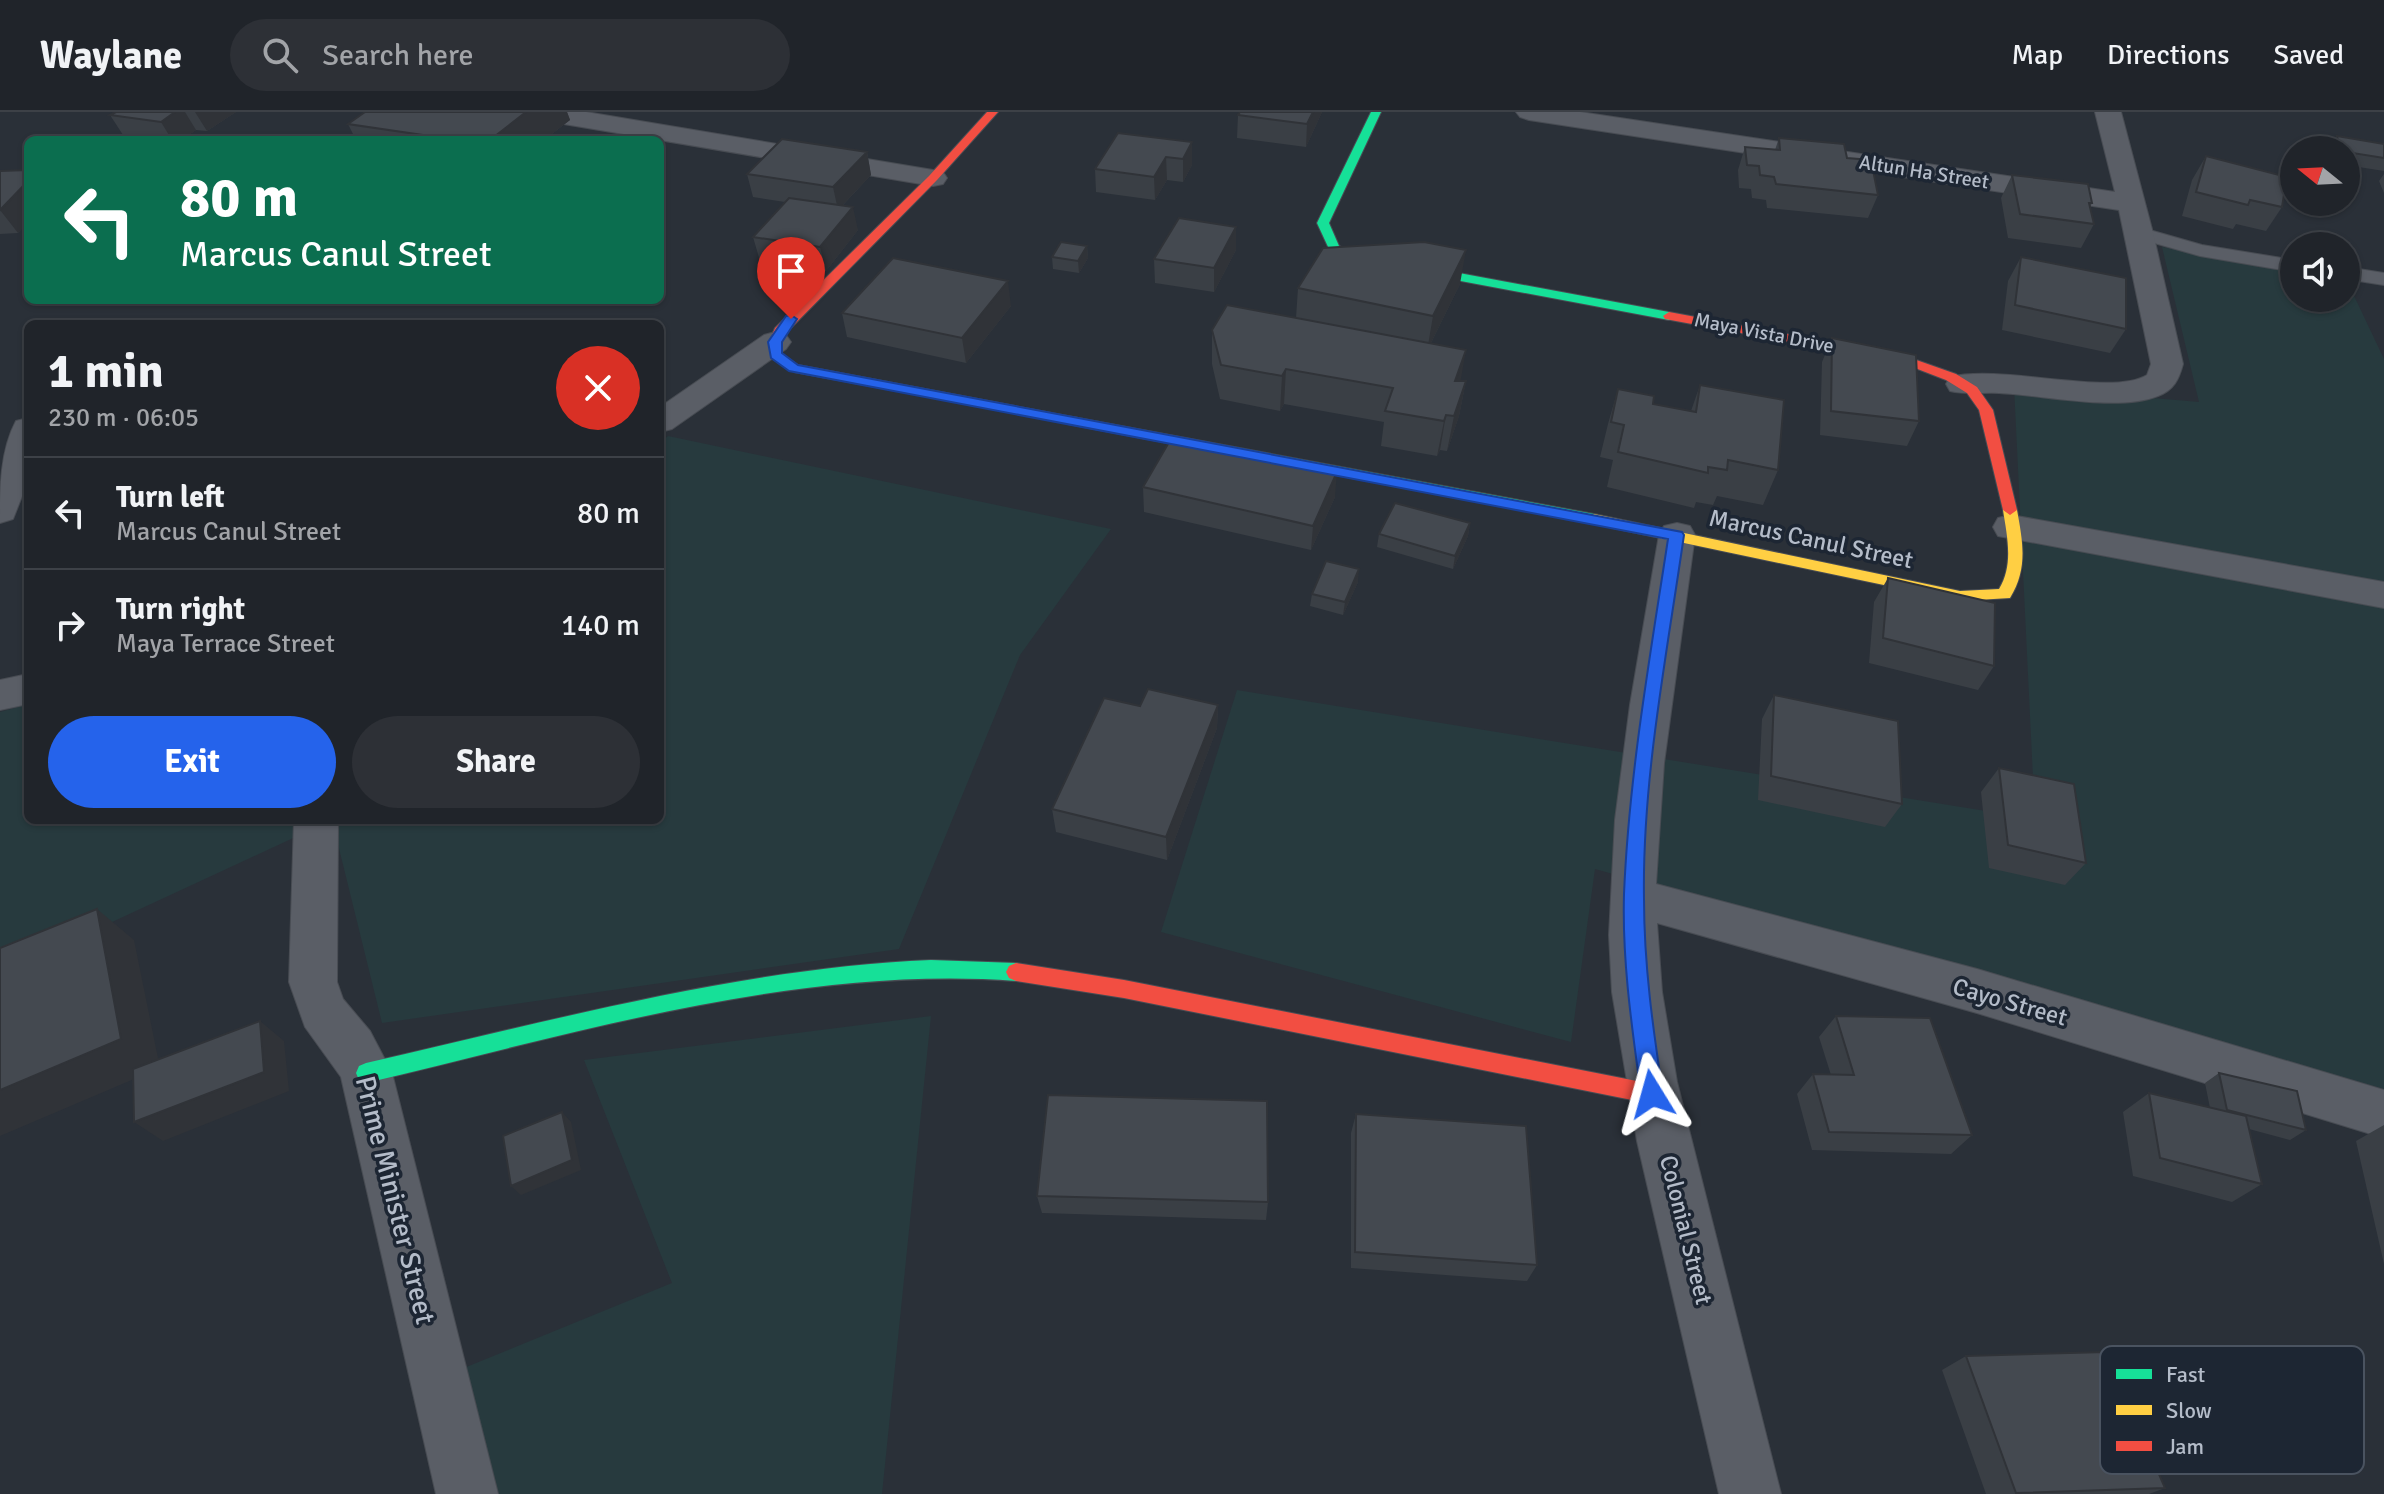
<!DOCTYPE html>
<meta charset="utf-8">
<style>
body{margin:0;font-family:Signika,sans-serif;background:#2d3036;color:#f1f3f6;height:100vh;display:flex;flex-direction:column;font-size:30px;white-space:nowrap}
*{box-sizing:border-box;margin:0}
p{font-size:26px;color:#a2a4a8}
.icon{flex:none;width:44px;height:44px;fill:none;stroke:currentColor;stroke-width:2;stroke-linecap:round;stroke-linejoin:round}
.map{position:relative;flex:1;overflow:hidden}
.sheet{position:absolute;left:24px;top:208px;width:640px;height:504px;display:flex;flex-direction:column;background:#20242a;border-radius:12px;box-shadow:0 2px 6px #0004,0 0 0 2px #3d4147}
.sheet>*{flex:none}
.hud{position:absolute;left:24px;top:24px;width:640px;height:168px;border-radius:12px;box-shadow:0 2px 6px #0004,0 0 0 2px #3d4147;background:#0b6e4f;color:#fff;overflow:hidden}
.needle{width:52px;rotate:288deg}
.controls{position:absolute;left:2280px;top:24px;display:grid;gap:16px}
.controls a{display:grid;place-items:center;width:80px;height:80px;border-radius:50%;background:#20242a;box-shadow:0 2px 6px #0004,0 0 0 2px #3d4147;font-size:40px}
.pin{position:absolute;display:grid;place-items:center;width:68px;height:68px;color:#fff;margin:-82px -34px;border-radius:50% 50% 50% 0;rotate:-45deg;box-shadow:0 0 8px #0007}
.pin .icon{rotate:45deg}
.me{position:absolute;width:88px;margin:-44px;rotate:352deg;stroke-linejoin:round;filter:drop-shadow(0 0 6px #0008)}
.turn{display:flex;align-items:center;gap:28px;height:168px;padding:0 24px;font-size:36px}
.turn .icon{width:104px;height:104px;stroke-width:2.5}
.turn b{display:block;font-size:56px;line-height:68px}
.round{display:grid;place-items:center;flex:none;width:84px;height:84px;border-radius:42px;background:#2d3036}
.summary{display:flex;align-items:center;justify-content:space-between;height:136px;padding:0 24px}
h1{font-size:48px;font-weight:700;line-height:60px}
.button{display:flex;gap:16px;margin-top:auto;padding:16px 24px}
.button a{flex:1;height:92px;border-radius:48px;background:#2563eb;color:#fff;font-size:32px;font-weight:700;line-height:92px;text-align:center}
.button a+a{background:#2d3036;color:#f1f3f6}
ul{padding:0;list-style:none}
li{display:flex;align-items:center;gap:24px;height:112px;padding:0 24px;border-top:2px solid #3d4147}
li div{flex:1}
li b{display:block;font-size:30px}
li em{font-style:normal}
header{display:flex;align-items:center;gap:48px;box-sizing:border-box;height:112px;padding:0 40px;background:#20242a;border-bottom:2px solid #3d4147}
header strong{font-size:38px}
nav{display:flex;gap:44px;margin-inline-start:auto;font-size:28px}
.search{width:560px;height:72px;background:#2d3036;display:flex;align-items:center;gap:20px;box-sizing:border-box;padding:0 28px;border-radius:44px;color:#a2a4a8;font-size:30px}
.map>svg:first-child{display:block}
</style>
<header>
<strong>Waylane</strong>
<div class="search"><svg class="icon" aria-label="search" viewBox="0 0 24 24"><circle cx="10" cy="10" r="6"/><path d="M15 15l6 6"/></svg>Search here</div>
<nav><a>Map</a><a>Directions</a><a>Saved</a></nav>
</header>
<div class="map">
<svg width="2384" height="1382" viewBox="0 0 2384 1382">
<rect width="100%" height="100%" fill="#2a3038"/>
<path fill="#273a3e" d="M2162,135L2294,154V186H2346V167L2384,247V977L1595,757L1571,930L1161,820L1237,578L2035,707L2014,274L2199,290Z
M668,324L1111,417L1020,543L899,837L382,911L332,708L0,862V600L28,592V708H660V331Z
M931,904L882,1382H491L454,1260L672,1171L584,948Z"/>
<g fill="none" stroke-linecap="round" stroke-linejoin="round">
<defs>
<path id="lane" d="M2139,115L2202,133L2294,148V160L2200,144L2133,125L2130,121Z
M2346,155L2384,161V173L2346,167Z"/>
<path id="street" d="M527,0H586L933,58L943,60L947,66L943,72L933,74L540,8L531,5Z
M1516,0H1580L2115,80L2095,0H2121L2153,121L2183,252C2179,267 2174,278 2158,284C2118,300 2043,283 1999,281C1983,280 1967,283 1950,279L1946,272L1950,265C2003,252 2111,285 2147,263L2151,252L2119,98L1529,8L1520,5Z
M775,220L786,223L791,230L786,237L672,317L660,320V295L764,223Z
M28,306V369L13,407L0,411C0,376 0,339 16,309Z
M2011,403L2384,470V496L1998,424L1993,415L1998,406Z
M1677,411L1690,414L1695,423L1664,651L1656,772L1977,857L2384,978V1026L1977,901L1657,811L1662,880L1677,970L1781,1382H1719L1637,1029L1612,880L1609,823L1615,708L1630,593L1659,423L1664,414Z
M28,562V592L0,598V568Z
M294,708H338L337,870L343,887L370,919L392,961L498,1382H436L341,965L305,915L289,870Z"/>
<path id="fast" d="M1371,0H1381L1329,111L1339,134L1357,142L1669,200L1675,204L1669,208L1354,149L1330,139L1317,111Z
M1073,305L1594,402L1601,407L1594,412L1068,312V306Z
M931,848L1016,851L1023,854L1026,860L1023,866L1016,869C798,853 577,921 366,971L359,968L356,961L359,954L366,951C552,909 740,856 931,848Z"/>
<path id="slow" d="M2010,393L2017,398C2023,430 2028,457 2010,486L1960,489L1594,412L1587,407L1594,402L1960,479L1999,477C2014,453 2007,424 2003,398Z"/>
<path id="jam" d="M987,0H998L937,68L786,221L781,230L782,242L798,253L1073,305L1078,306V312L794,260L771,246L769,230L775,216L929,64Z
M1669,200L1905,244L1956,262L1977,275L1993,298L2017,398L2010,403L2003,398L1979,298L1967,281L1946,268L1902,251L1665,207L1663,204Z
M1016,851L1124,868L1652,972L1659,975L1663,982L1659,989L1652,992L1124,886L1016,869L1009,866L1006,860L1009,854Z"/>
</defs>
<use href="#lane" stroke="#484c53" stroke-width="2"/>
<use href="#street" stroke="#484c53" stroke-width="2"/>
<use href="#fast" stroke="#484c53" stroke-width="2"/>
<use href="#slow" stroke="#484c53" stroke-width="2"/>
<use href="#jam" stroke="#484c53" stroke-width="2"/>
<use href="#lane" fill="#5a5e66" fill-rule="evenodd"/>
<use href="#street" fill="#5a5e66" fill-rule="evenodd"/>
<use href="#fast" fill="#16e098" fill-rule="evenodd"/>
<use href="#slow" fill="#ffcf43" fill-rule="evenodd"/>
<use href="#jam" fill="#f24e42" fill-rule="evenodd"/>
</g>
<path fill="#3a3f45" d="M116,0H236L207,19L196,18L181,28H139L125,26L110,3Z
M365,0H567L570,8L544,28H356L348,12Z
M1240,0H1322L1306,35L1237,26L1238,3Z
M2337,24L2384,32V59L2346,53V38H2329V36Z
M1779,26L1847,46L1878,83L1868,106L1767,96L1766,88L1752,86L1751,77L1739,76L1738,58L1745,35L1775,38Z
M1192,30V53L1183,70L1167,68L1155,88L1096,80L1095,57Z
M867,40L871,63L843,93L858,118L826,159L760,149L753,125L785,90L753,85L747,62Z
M2206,44L2282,95L2266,119L2236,112L2233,117L2182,104L2192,68Z
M28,58V110L18,121L0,122V59Z
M2384,62V81L2379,69Z
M2012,63L2092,91L2090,95L2094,112L2081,136L2008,126L2001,86Z
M1236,115V138L1214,180L1155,171L1154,147Z
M1087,134L1088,146L1079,161L1053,157L1052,145Z
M2021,145L2126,217L2110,241L2002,218L2008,169Z
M1460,172L1431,231L1461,269H1466L1459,304L1447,339L1440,338L1437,344L1381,334L1384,310L1284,292L1280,299L1220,287L1212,252V218L1296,206L1298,176Z
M1011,194L966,251L847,225L842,201Z
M1832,226L1919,309L1907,334L1820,323L1822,250Z
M1700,273L1778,358L1763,393L1717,384L1713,393L1696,390L1694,396L1607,375L1613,348L1600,345L1608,312L1618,277L1653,292L1691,299Z
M1143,375L1335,385L1311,438L1144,400Z
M1470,411L1468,424L1453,457L1377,435L1379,422Z
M1888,466L1994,554L1978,578L1869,551L1874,490Z
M1358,470L1343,503L1310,494L1312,482Z
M1774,583L1902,692L1885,715L1758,688L1762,607Z
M1218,593L1217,616L1167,748L1056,720L1052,697L1140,594Z
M1999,656L2086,751L2065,773L1989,756L1981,680Z
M1836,904L1972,1023L1951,1042L1812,1038L1797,982L1813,962L1831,963L1819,925Z
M2219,961L2306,1018L2290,1028L2249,1017L2262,1072L2232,1090L2133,1064L2123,1000L2149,981L2210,996L2205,971Z
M1356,1002L1537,1153L1527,1169L1351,1156V1021Z
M2384,1013V1152L2356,1029Z
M1037,1084L1268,1090L1266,1108L1042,1101Z
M1966,1244L2165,1376L2149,1382H1986L1942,1258Z"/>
<path fill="#303338" d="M175,0H185L196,18L181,28H172L161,10Z
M195,0H236L207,19Z
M526,0H567L570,8L544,28H490Z
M1313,0H1322L1306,35L1307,12Z
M1192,30V53L1183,70V47Z
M867,40L871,63L838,98L833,75Z
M1166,45L1167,68L1155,88L1154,65Z
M28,69V110L18,121L0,98Z
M853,95L858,118L826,159L820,135Z
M1236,115V138L1214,180V156Z
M1087,134L1088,146L1079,161L1078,149Z
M1466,138L1460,172L1427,239L1433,204Z
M1008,169L1011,194L966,251L962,226Z
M1466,238L1460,272L1455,269Z
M1286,257L1284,292L1280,299L1282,264Z
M1466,269L1459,304L1447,339L1454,304Z
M1446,303L1440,338L1437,344L1444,309Z
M1337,360L1335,385L1311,438L1313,414Z
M1470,411L1468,424L1453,457L1455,444Z
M1359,457L1358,470L1343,503L1345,490Z
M1218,593L1217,616L1167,748L1166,725Z
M97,797L134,828L160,956L0,1024V978Z
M260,909L284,929L289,979L163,1029L134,1010Z
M562,1000L571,1010L581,1058L521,1083L511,1074Z"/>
<path fill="#444950" stroke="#303338" stroke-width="2" d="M116,0H175L161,10L110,3Z
M365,0H526L490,28H457L348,12Z
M1240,0H1313L1307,12L1238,3Z
M1118,21L1192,30L1183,47L1166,45L1154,65L1095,57Z
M2337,24L2384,32V46L2346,40V38H2340Z
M1779,26L1844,32L1847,46L1871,48L1878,83L1776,72L1774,65L1760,63L1759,54L1747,53L1745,35L1780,38Z
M782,27L867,40L833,75L747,62Z
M2206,44L2287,65L2282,95L2250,88L2248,93L2196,80Z
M28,58V69L0,98V59Z
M2012,63L2088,72L2092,91H2089L2094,112L2020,102Z
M789,86L853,95L820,135L753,125Z
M1179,106L1236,115L1214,156L1154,147Z
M1061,130L1087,134L1078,149L1052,145Z
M1424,130L1466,138L1433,204L1298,176L1323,136Z
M2021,145L2126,166V217L2015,193Z
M893,146L1008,169L962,226L842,201Z
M1227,193L1466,238L1455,269H1466L1454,304L1446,303L1444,309L1385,299L1393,276L1286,257L1282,264L1221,253L1212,218Z
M1832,226L1916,243L1919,309L1831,299Z
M1700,273L1784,288L1778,358L1728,348L1727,358L1708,355V361L1618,340L1624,313L1611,310L1618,277L1654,284L1653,292L1696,300Z
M1172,325L1337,360L1313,414L1143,375Z
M1395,391L1470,411L1455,444L1379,422Z
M1326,449L1359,457L1345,490L1312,482Z
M1888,466L1995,491L1994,554L1883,526Z
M1148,577L1218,593L1166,725L1052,697L1104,586L1140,594Z
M1774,583L1898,609L1902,692L1771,664Z
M1999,656L2074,672L2086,751L2008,733Z
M97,797L121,927L0,978V836Z
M1836,904L1930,906L1972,1023L1829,1020L1813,962L1854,963Z
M260,909L264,960L134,1010L133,957Z
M2219,961L2297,979L2306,1018L2227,998Z
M2149,981L2246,1004L2262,1072L2160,1046Z
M1048,983L1267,989L1268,1090L1037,1084Z
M562,1000L572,1048L511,1074L503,1024Z
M1356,1002L1526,1014L1537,1153L1355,1140Z
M2106,1240L2165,1376L2016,1381L1966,1244Z"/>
<path fill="#2563eb" stroke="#184099" stroke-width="2" d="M791,203L797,207L782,230V241L798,253L1682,420L1684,423C1667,542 1642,667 1644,787C1644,853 1653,917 1663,982L1660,989L1652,992L1644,989L1641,982C1632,916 1622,849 1624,782C1629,663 1650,545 1668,427L789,259L771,246L768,230L786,204Z"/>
<g text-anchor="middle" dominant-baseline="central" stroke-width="7" stroke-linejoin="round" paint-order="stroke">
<g font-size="20" fill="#b4bcc9" stroke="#1d2633">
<text transform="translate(1924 60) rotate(9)">Altun Ha Street</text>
<text transform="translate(1764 221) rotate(11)">Maya Vista Drive</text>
</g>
<g font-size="24" fill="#b4bcc9" stroke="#1d2633">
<text transform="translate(1811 427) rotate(12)">Marcus Canul Street</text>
<text transform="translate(2010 890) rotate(16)">Cayo Street</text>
<text transform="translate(1686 1118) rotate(76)">Colonial Street</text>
</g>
<g font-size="28" fill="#b4bcc9" stroke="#1d2633">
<text transform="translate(395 1088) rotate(76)">Prime Minister Street</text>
</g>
</g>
<rect x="2100" y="1234" width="264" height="128" rx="12" fill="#1d2633" stroke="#4a5360" stroke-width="2"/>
<rect x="2116" y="1257" width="36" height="10" fill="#16e098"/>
<rect x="2116" y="1293" width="36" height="10" fill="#ffcf43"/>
<rect x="2116" y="1329" width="36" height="10" fill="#f24e42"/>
<g font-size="22" fill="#b4bcc9">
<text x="2166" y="1270">Fast</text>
<text x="2166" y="1306">Slow</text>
<text x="2166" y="1342">Jam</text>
</g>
</svg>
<div class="controls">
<a><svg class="needle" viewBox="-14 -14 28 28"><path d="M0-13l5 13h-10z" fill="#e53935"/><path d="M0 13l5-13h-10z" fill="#a2a4a8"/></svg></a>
<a><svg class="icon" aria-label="sound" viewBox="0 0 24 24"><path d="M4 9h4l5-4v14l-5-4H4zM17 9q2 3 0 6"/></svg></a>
</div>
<div class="pin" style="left:791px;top:207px;background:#d93025"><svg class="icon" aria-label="arrive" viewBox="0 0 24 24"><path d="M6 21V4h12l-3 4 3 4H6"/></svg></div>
<svg class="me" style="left:1652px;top:982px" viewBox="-20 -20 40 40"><path d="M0-17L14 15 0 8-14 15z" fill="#2563eb" stroke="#fff" stroke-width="4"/></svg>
<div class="hud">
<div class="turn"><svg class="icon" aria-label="left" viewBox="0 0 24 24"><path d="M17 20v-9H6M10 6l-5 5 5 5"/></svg><div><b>80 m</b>Marcus Canul Street</div></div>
</div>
<section class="sheet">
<div class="summary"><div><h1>1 min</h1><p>230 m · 06:05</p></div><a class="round" style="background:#d93025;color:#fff"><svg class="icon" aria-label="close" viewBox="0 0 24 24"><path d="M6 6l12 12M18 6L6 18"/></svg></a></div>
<ul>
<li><svg class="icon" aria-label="left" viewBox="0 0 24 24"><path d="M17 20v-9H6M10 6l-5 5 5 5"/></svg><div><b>Turn left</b><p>Marcus Canul Street</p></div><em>80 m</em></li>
<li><svg class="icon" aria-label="right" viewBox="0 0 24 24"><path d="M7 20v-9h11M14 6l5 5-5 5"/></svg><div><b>Turn right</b><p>Maya Terrace Street</p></div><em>140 m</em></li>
</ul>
<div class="button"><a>Exit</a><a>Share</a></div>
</section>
</div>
